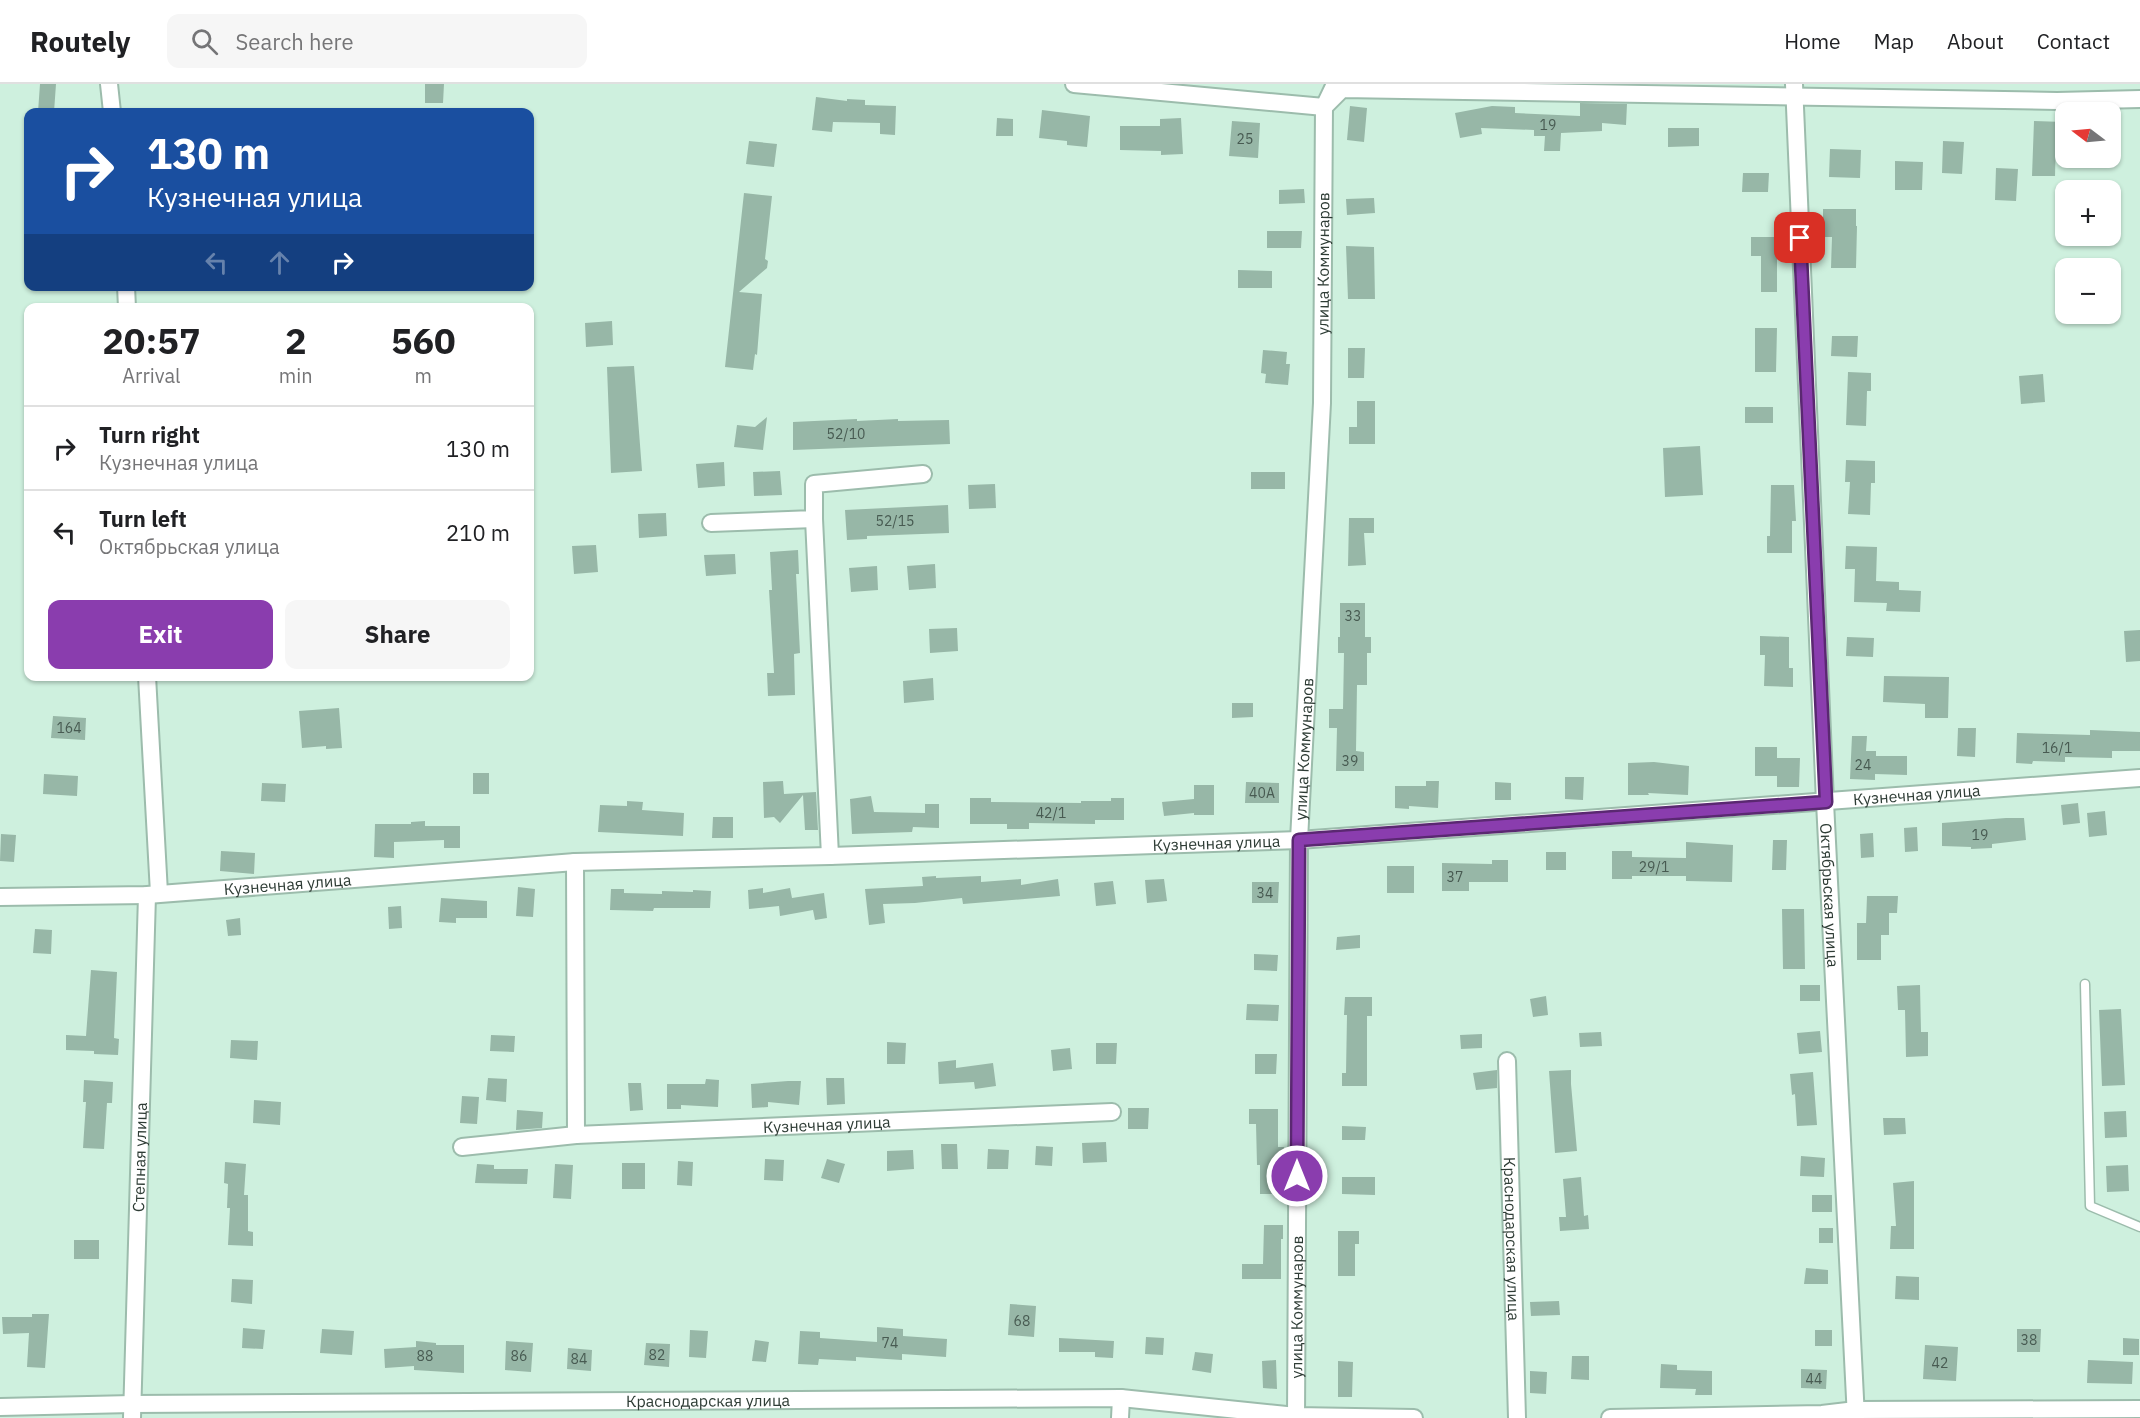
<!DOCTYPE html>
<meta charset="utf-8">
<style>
body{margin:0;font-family:"IBM Plex Sans",sans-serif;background:#f6f6f6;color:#202124;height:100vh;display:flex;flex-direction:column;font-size:22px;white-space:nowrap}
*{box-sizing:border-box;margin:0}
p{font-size:20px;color:#757577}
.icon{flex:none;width:33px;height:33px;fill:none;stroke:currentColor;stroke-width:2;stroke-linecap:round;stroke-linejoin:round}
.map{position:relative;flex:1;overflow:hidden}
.details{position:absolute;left:24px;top:219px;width:510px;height:378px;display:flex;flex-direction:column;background:#fff;border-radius:12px;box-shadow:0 2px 4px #0004}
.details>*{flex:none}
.guide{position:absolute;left:24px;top:24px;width:510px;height:183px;border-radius:12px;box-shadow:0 2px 4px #0004;background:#1a4fa0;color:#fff;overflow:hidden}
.needle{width:39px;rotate:286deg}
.tools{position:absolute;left:2055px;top:18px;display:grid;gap:12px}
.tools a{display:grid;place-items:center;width:66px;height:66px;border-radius:12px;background:#fff;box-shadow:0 2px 4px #0004;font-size:30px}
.pin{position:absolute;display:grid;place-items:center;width:51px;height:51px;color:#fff;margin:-26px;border-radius:12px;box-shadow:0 3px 9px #0006}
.me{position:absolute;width:66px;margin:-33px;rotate:0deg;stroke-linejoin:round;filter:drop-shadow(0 0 4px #0008)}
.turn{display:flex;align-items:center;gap:21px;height:126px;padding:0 24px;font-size:27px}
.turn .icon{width:78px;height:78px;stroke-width:2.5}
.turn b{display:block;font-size:42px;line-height:51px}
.lanes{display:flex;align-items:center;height:57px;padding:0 24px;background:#0003;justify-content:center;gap:30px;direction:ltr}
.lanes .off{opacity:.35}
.eta{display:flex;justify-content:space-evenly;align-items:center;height:102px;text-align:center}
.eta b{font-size:36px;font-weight:700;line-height:42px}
.button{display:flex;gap:12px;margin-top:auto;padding:12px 24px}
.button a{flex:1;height:69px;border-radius:12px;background:#8a3dae;color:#fff;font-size:24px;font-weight:700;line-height:69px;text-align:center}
.button a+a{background:#f6f6f6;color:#202124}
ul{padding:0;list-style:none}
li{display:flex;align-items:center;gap:18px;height:84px;padding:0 24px;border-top:2px solid #e0e0e0}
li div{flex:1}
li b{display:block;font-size:22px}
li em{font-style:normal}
header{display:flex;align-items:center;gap:36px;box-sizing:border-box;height:84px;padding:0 30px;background:#fff;border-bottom:2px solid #e0e0e0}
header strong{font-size:28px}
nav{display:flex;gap:33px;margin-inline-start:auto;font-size:21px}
.search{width:420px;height:54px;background:#f6f6f6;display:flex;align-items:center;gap:15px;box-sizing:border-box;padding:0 21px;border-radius:12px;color:#757577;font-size:22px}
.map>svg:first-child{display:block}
</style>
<header>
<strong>Routely</strong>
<div class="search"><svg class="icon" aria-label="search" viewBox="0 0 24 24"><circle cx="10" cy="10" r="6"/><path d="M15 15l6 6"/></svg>Search here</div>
<nav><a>Home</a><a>Map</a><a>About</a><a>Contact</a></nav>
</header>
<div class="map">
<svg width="2140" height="1334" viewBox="0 0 2140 1334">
<rect width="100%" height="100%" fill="#cef0de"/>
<path fill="#97b7a7" d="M40,0H56L54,28H38Z
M425,0H444L443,19H425Z
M816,13L847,17V15L865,16V21L896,22L895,51L880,50V39L833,38L832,48L812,46Z
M1580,19L1627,20L1626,41L1602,39V47L1561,49L1560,67H1544L1545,52H1534V46L1481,44L1482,50L1460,54L1455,29L1492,22L1515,23V29L1580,32Z
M1350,22L1367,24L1364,58L1347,56Z
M1042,26L1090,32L1087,63L1067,61V57L1039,54Z
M997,34L1013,35V52H996Z
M1181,34L1183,70L1161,71V67L1120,66V42H1160V35Z
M1232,37L1260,39L1258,74L1229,72Z
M2034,37L2064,38V51H2056L2055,92H2032Z
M1668,44H1699V62L1668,63Z
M749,57L777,60L774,83L746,80Z
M1943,57L1964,58L1962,90L1942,89Z
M1830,65L1861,66L1860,94L1829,93Z
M1895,77L1923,78L1922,106H1895Z
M1996,84L2018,85L2016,117L1995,116Z
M1743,89H1769L1768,108H1742Z
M1304,105L1305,119L1279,120V106Z
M744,109L772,112L765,175L768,177L767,184L739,208L762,210L757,271L755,270L753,286L725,283Z
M1374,114L1375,129L1347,131L1346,115Z
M1823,125H1856V142H1857L1856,184H1831L1832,153H1823Z
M1267,147H1302L1301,164H1267Z
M1751,153H1777V208H1761V172H1751Z
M1346,162L1374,163L1375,215H1348Z
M1238,186L1272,187V204H1238Z
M612,237L613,261L586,263L585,239Z
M1755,244H1777L1776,288H1755Z
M1832,252H1858L1857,273L1831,272Z
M1348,264H1365L1364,294H1348Z
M1263,266L1287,268L1286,280H1290L1288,301L1265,299L1266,290L1261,289Z
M634,282L642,387L611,389L607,283Z
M1848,288L1871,289V307H1867L1866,342L1846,341Z
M2043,290L2045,318L2021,320L2019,292Z
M1357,317H1375V360H1349V343H1357Z
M1745,323H1773V339H1745Z
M767,333L763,366L734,363L737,341L755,343Z
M857,335V337L898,335V337L949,336L950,360L793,366V338Z
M1700,362L1703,411L1665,413L1663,364Z
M1846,376L1875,377V399H1871L1870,431L1848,430L1850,398H1845Z
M724,378L725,402L698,404L696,380Z
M780,387L782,411L754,412L753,388Z
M1251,388H1285V405H1251Z
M995,400L996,424L969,425L968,401Z
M1771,401H1794L1796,437H1792V469H1767V452H1770Z
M948,421L949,449L867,452V455L847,456L845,426Z
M666,429L667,452L639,454L638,430Z
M1349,434H1374V449H1364L1366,481L1348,482Z
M596,461L598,488L574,490L572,462Z
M1846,462L1877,463L1876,497L1899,498V506L1921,507L1920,528L1886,527L1887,519L1854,518L1855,485H1845Z
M798,466L799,490H796L800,569L794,570L795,611L768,612L767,589H774L769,506H772L770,468Z
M735,470L736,490L706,492L704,471Z
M935,480L936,504L909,506L907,482Z
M877,482L878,506L851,508L849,484Z
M1340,519H1365V553H1371V569H1367V601H1357L1356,667L1364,668V687H1336L1337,644H1329V625H1343L1344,569H1338V553H1340Z
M957,544L958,567L930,569L929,545Z
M2140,546V577L2126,578L2124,547Z
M1760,552L1789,553V584H1793V603L1764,602L1765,571H1760Z
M1847,553L1874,554L1873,573L1846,572Z
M1884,592L1949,593L1948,634H1925V620L1883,618Z
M933,594L934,616L904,619L903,597Z
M1232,619H1253V633L1232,634Z
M339,624L342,664L326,665V662L302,664L299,627Z
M53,632L86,634L85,656L51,654Z
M1958,644H1976L1975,673L1957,672Z
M2090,646L2140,648V667H2112V674L2065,673V678L2033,677L2032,680L2016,679L2017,649L2090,651Z
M1852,652H1867L1866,667H1876V672H1907V691L1875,690V696L1850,695Z
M1755,663H1777V674H1800L1799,703H1777V692H1755Z
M1654,678L1689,682L1688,711L1648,709L1649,711H1628V679Z
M473,689H489V710H473Z
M44,690L78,692L77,712L43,710Z
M1565,693H1584L1583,716L1565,715Z
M783,697L784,710L816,708L818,746H805L803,711L780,739L774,733L764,734L763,698Z
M1426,697H1439L1438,724L1409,722V725L1395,724V702H1426Z
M1246,698L1279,699V719H1245Z
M1495,698L1511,699V716H1495Z
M262,699L286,700L285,718L261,717Z
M1194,701H1214V731H1194V729L1164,732L1162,718L1194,715Z
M871,712L874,728L925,729V720H939V744L913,743L912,748L852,750L850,715Z
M970,714H991V718L1081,719V717H1111V714H1124V736H1095V740L1029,739V745H1007V740H970Z
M627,717L643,718L642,726L684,729L683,752L598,748L600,721L627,722Z
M2078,719L2080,739L2063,741L2061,721Z
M2105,727L2107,751L2089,753L2087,729Z
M713,733H733V754H712Z
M2006,734H2024L2026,756L1992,760V764L1971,765V763L1942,762V739Z
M425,737V742H460V764H444V756L394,758V774L374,773L375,740H411V738Z
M1917,743L1918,767L1905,768L1904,744Z
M1873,749L1874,773L1861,774L1860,750Z
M1,750L16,751L14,778L0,777Z
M1773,756H1787L1786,786H1772Z
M1686,758L1733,761L1732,798L1686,797V792H1632V795H1612V767H1632V773L1686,774Z
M221,767L255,769L254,790L220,787Z
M1546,768H1566V786H1546Z
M1492,776H1508V798H1469V807H1442V779L1492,780Z
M1387,782H1414V809H1387Z
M936,792V794L981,792V798L1021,795V801L1058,795L1060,812L963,820L962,814L915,819L883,820L885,839L869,841L865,805L923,802L922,793Z
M1164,795L1167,817L1147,819L1145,796Z
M1113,797L1116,820L1096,822L1094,799Z
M1252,798H1279L1278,819H1252Z
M518,803L535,805L533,833L516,832Z
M763,804V809L790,804L792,814L824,809L827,834L815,836L813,826L780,832L779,822L749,825L748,806Z
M611,805H624V809L662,810V807L693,808V806L711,807L710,824H654L653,827L610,826Z
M1867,812H1898L1897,829H1889V851H1881V876H1857V839H1866Z
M441,814L487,817V834H456V839L439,838Z
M401,822L402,844L389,845L388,823Z
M1782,825H1804L1805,885H1783Z
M240,834L241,851L228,852L226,836Z
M35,845L52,846L51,870L33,869Z
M1360,851V864L1336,866L1337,853Z
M1254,870L1278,871L1277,887L1254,886Z
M91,886L117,888L114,954L119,955L118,971L94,970V967L66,966V951L86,952Z
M1800,901H1820V917H1800Z
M1920,901L1921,948H1928V972L1906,973L1905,926H1898L1897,902Z
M1546,912L1548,931L1533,933L1530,915Z
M1345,913H1372V932H1367V1002H1342V989H1346L1347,931H1344Z
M1247,920L1279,921L1278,937L1246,936Z
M2121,925L2125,1001L2102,1002L2099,926Z
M1820,947L1822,968L1799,970L1797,949Z
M1601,948L1602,962L1580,963L1579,949Z
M1482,950V964L1461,965L1460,951Z
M491,951L515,952L514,968L490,967Z
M231,956L258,957L257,976L230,974Z
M887,958L906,959L905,980H887Z
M1096,959H1117L1116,980H1096Z
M1070,964L1072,985L1053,987L1051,966Z
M1255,970H1277L1276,990H1255Z
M956,976V984L993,979L996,1002L975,1005L974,998L939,1000L938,978Z
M1497,986V1004L1476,1006L1473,989Z
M1571,986V1000L1577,1067L1555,1069L1549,987Z
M1813,988L1817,1041L1797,1042L1795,1010L1792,1011L1790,990Z
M488,994L507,995L506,1018L486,1016Z
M826,994H844L845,1020L827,1021Z
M706,995L719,996L718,1023L681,1021V1025H667V1000H705Z
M84,996L113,998L112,1019H107L104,1065L83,1064L86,1018H83Z
M788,997H801L799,1021L768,1018V1023L752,1024L751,1000Z
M628,999H641L643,1026L630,1027Z
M462,1012L479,1013L477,1040L460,1039Z
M254,1016L281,1018L280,1041L253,1039Z
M1128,1024H1149L1148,1045H1128Z
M1249,1025H1278V1063H1284L1281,1110H1260V1081H1257L1256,1040H1249Z
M517,1026L543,1028L542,1044L516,1046Z
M2126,1027L2127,1053L2105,1054L2104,1028Z
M1883,1034H1905L1906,1050L1884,1051Z
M1342,1042L1366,1043L1365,1056H1342Z
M1106,1058L1107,1078L1083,1079L1082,1059Z
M941,1060H957L958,1085H942Z
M1036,1062L1053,1063L1052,1082L1035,1081Z
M988,1065L1009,1066L1008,1085H987Z
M913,1066L914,1085L887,1087V1067Z
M1801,1072L1825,1074L1824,1093L1800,1092Z
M765,1075L784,1076L783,1097L764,1096Z
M827,1075L845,1080L839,1099L821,1094Z
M678,1077L693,1078L692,1102L677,1101Z
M225,1078L246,1080L244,1111H248V1147L253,1148V1162L228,1161L230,1124H227L228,1100L224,1099Z
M622,1079H645V1105H622Z
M477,1080L494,1081V1085H528L527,1100L475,1099Z
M555,1080L573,1081L571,1115L553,1114Z
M2128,1081L2129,1107L2107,1108L2106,1082Z
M1342,1093H1375V1111L1342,1110Z
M1581,1093L1584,1132L1588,1131L1589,1145L1560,1147L1559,1133H1566L1563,1095Z
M1914,1097V1165H1890L1891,1142H1896L1893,1099Z
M1812,1111H1832V1128H1812Z
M1264,1141H1283V1155H1281V1195H1242V1180H1263Z
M1819,1144H1833V1159H1819Z
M1338,1147H1359V1160H1355V1192H1338Z
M74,1156H99V1175H74Z
M1806,1184L1828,1186V1200H1804Z
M1896,1192L1919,1193V1216L1895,1215Z
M232,1195L253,1196L252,1220L231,1218Z
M1559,1217L1560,1231L1531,1232L1530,1218Z
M1010,1220L1036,1222L1034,1253L1008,1251Z
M32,1230H49L45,1284L27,1283L29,1249L3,1250L2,1233H32Z
M877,1243L903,1245V1252L947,1255L946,1273L902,1270V1276L856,1273V1277L819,1275L818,1281L798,1280L800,1247L820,1248V1254L877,1258Z
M243,1244L265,1246L263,1265L242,1264Z
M322,1245L354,1247L352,1271L320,1269Z
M2017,1245H2041L2040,1268H2017Z
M690,1246L708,1247L706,1274L689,1273Z
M1815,1246H1832V1262H1815Z
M1146,1253L1164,1254L1163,1271L1145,1270Z
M1059,1254L1114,1257L1113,1274L1095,1273V1268H1059Z
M2123,1254L2139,1255V1271H2123Z
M755,1256L769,1258L766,1278L752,1277Z
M416,1257L436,1259V1261H464V1289L414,1286V1282L385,1284L384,1265L416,1263Z
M506,1257L533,1259L531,1288L505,1286Z
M646,1259L670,1260L669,1283L644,1281Z
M1925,1261L1958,1263L1956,1297L1923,1295Z
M568,1264L592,1266L591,1287L567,1285Z
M1195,1268L1213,1270L1211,1289L1192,1286Z
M1572,1272H1589V1296L1571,1295Z
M1276,1276L1277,1305L1263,1304L1262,1277Z
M2088,1276L2133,1278L2132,1300L2087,1299Z
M1338,1277L1353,1278L1352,1313H1338Z
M1661,1280L1677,1281V1286L1712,1287V1311H1695L1696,1305L1660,1304Z
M1801,1285L1827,1286L1826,1305L1801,1304Z
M1530,1287L1547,1288L1546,1310L1530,1309Z"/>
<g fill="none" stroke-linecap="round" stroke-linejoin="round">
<defs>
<path id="service" d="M2085,900L2090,1122L2140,1143"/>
<g id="minor">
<path d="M109,0L112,28"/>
<path d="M1074,0L1324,23L1342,5L2057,17L2140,15"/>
<path id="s1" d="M1794,0L1825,718L1856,1334"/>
<path d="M126,202L127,224"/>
<path d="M814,435L830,772"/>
<path d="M711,439L814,435V400L923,390"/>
<path d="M147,592L159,809"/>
<path id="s2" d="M575,778L576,1051L1112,1028"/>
<path id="s3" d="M0,813L147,811L575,778L830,772L1299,756L2140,694"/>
<path id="s4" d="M1507,977L1517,1334"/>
<path d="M462,1063L576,1051"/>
<path id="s5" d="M0,1323L132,1320L1121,1314L1296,1332L1414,1334"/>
<path id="s6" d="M132,1334L147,811"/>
<path d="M1120,1334L1121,1314"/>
<path id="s7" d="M1296,1334L1299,756L1322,319L1324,23L1335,0"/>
<path d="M1610,1334L1822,1330L1856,1326L2140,1325"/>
</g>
</defs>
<use href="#service" stroke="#9cbcac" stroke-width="11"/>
<use href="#minor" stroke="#9cbcac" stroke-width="20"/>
<use href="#service" stroke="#fff" stroke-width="8"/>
<use href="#minor" stroke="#fff" stroke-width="16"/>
</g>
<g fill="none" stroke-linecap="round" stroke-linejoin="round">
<defs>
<path id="route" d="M1297,1092L1299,756L1826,718L1800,154"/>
</defs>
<use href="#route" stroke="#5a2871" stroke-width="15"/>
<use href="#route" stroke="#8a3dae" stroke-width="10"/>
</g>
<g text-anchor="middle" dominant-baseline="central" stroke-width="5" stroke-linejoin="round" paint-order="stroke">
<g font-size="14" fill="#485b52">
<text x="1548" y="41">19</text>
<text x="1245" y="55">25</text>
<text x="846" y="350">52/10</text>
<text x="895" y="437">52/15</text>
<text x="1353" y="532">33</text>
<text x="69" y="644">164</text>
<text x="2057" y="664">16/1</text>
<text x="1350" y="677">39</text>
<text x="1863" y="681">24</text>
<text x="1262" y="709">40А</text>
<text x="1051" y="729">42/1</text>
<text x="1980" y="751">19</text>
<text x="1654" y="783">29/1</text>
<text x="1455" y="793">37</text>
<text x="1265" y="809">34</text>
<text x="1022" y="1237">68</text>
<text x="2029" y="1256">38</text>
<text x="890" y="1259">74</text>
<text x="657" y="1271">82</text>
<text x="425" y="1272">88</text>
<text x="519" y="1272">86</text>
<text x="579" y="1275">84</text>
<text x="1940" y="1279">42</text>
<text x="1814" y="1295">44</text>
</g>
<g font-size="16" fill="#2e3c35" stroke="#cef0de">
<text stroke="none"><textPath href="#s7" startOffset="1155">улица Коммунаров</textPath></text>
<text stroke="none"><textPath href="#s7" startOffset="669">улица Коммунаров</textPath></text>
<text stroke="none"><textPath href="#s3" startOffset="1920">Кузнечная улица</textPath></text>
<text stroke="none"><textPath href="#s3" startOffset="1218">Кузнечная улица</textPath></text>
<text stroke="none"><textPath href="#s3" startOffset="288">Кузнечная улица</textPath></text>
<text stroke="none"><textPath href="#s1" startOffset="812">Октябрьская улица</textPath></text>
<text stroke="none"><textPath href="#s2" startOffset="524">Кузнечная улица</textPath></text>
<text stroke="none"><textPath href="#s6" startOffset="261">Степная улица</textPath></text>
<text stroke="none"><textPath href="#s4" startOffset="178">Краснодарская улица</textPath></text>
<text stroke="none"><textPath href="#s7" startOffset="111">улица Коммунаров</textPath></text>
<text stroke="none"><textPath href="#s5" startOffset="708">Краснодарская улица</textPath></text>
</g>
</g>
</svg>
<div class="tools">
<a><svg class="needle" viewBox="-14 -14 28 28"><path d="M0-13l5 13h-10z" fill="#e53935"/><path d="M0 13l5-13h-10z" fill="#757577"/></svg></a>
<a>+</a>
<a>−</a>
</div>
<div class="pin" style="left:1800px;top:154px;background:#d93025"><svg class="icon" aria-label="arrive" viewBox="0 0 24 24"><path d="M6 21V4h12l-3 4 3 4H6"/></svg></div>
<svg class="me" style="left:1297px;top:1092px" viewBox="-20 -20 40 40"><circle r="17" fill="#8a3dae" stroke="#fff" stroke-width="3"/><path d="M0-11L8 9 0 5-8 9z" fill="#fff"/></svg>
<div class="guide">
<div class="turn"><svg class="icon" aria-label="right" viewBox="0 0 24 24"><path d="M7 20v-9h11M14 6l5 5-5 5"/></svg><div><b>130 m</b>Кузнечная улица</div></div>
<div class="lanes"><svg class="icon off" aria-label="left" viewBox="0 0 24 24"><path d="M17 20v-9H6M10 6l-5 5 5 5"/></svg><svg class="icon off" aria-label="ahead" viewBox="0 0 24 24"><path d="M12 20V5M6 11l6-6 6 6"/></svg><svg class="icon" aria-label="right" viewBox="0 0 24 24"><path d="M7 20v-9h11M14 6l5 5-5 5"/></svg></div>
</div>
<section class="details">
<div class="eta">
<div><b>20:57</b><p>Arrival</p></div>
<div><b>2</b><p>min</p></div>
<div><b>560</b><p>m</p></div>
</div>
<ul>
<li><svg class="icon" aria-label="right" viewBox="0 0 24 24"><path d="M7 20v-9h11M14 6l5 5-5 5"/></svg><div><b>Turn right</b><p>Кузнечная улица</p></div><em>130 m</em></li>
<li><svg class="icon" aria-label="left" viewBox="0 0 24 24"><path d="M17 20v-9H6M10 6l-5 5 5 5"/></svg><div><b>Turn left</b><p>Октябрьская улица</p></div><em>210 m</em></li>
</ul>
<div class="button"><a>Exit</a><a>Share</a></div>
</section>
</div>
